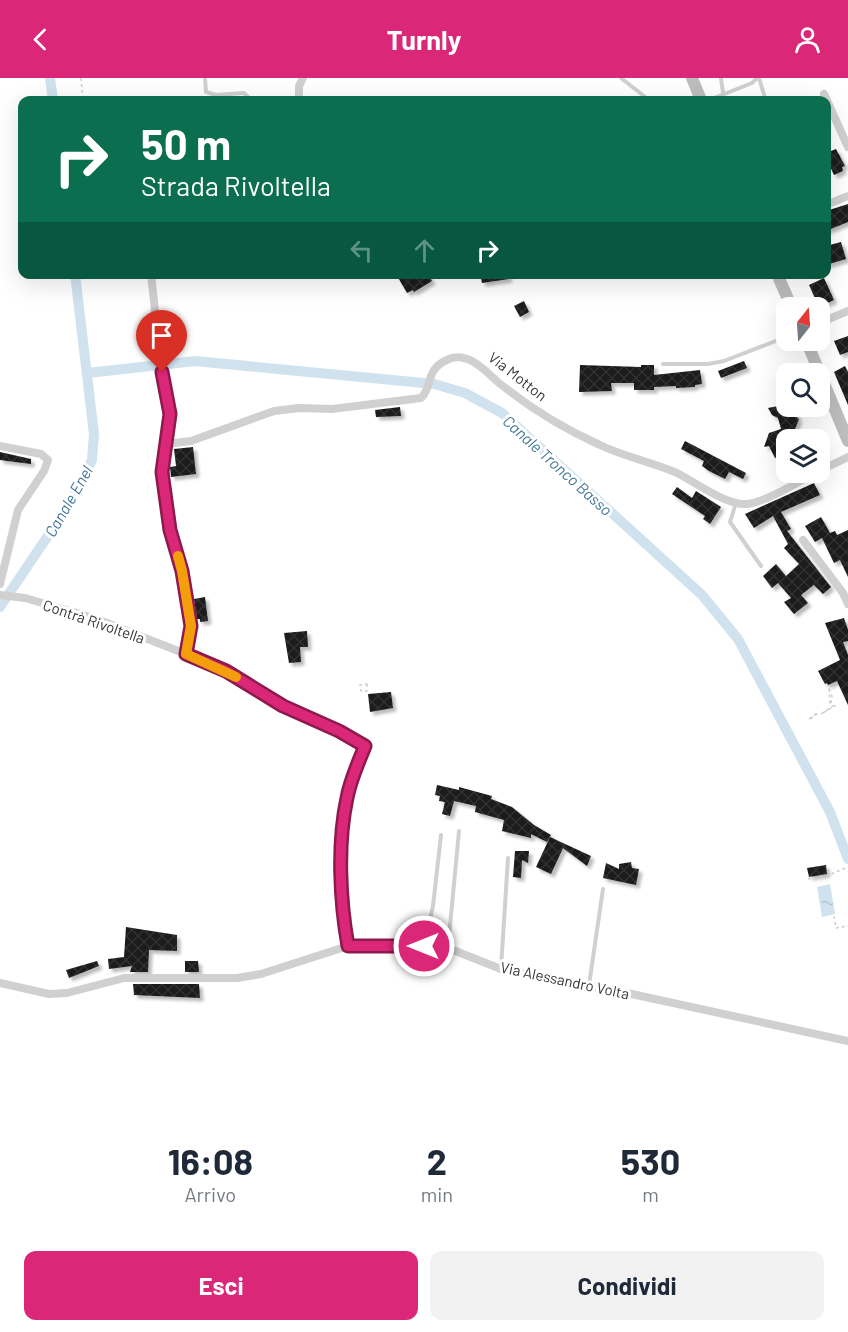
<!DOCTYPE html>
<html lang="it">
<meta charset="utf-8">
<style>
body{margin:0;font-family:Barlow,sans-serif;background:#f2f2f3;color:#1f2937;height:100vh;display:flex;flex-direction:column;font-size:22px;white-space:nowrap}
*{box-sizing:border-box;margin:0}
p{font-size:20px;color:#747a83}
.icon{flex:none;width:33px;height:33px;fill:none;stroke:currentColor;stroke-width:2;stroke-linecap:round;stroke-linejoin:round}
.map{position:relative;height:1044px;overflow:hidden}
.side{display:flex;flex-direction:column;background:#fff;flex:1}
.side>*{flex:none}
.hud{position:absolute;left:18px;top:18px;width:813px;height:183px;border-radius:12px;box-shadow:0 6px 24px #0002;background:#0b6e4f;color:#fff;overflow:hidden}
.needle{width:39px;rotate:17deg}
.fabs{position:absolute;left:776px;top:219px;display:grid;gap:12px}
.fabs a{display:grid;place-items:center;width:54px;height:54px;border-radius:12px;background:#fff;box-shadow:0 6px 24px #0002;font-size:30px}
.pin{position:absolute;display:grid;place-items:center;width:51px;height:51px;color:#fff;margin:-62px -26px;border-radius:50% 50% 50% 0;rotate:-45deg;box-shadow:0 0 6px #0007}
.pin .icon{rotate:45deg}
.me{position:absolute;width:66px;margin:-33px;rotate:270deg;stroke-linejoin:round;filter:drop-shadow(0 0 4px #0008)}
.turn{display:flex;align-items:center;gap:21px;height:126px;padding:0 24px;font-size:27px}
.turn .icon{width:78px;height:78px;stroke-width:2.5}
.turn b{display:block;font-size:42px;line-height:51px}
.lanes{display:flex;align-items:center;height:57px;padding:0 24px;background:#0003;justify-content:center;gap:30px;direction:ltr}
.lanes .off{opacity:.35}
.eta{display:flex;justify-content:space-evenly;align-items:center;height:102px;text-align:center}
.eta b{font-size:36px;font-weight:700;line-height:42px}
.button{display:flex;gap:12px;margin-top:auto;padding:12px 24px}
.button a{flex:1;height:69px;border-radius:12px;background:#db2777;color:#fff;font-size:24px;font-weight:700;line-height:69px;text-align:center}
.button a+a{background:#f2f2f3;color:#1f2937}
header{display:flex;justify-content:space-between;align-items:center;height:78px;padding:0 24px;background:#db2777;color:#fff;font-size:27px;font-weight:700}
.map>svg:first-child{display:block}
</style>
<header><svg class="icon" aria-label="back" viewBox="0 0 24 24"><path d="M15 5l-7 7 7 7"/></svg>Turnly<svg class="icon" aria-label="person" viewBox="0 0 24 24"><circle cx="12" cy="8" r="4"/><path d="M4 21q1-7 8-7t8 7"/></svg></header>
<div class="map">
<svg width="848" height="1044" viewBox="0 0 848 1044">
<defs>
<pattern id="water-ripples" width="26" height="14" patternUnits="userSpaceOnUse" patternTransform="scale(1.5)"><rect width="26" height="14" fill="#cfe2ee"/><path d="M2 4q2-2 4 0t4 0M15 11q2-2 4 0t4 0" fill="none" stroke="#b2c2cd"/></pattern>
<pattern id="building-cross-hatch" width="8" height="8" patternUnits="userSpaceOnUse" patternTransform="scale(1.5)"><rect width="8" height="8" fill="#1a1a1a"/><path d="M0 0l8 8M0 8l8-8" fill="none" stroke="#333"/></pattern>
<filter id="shadow"><feDropShadow dx="3.5" dy="3.5" stdDeviation="1.5" flood-color="#0004"/></filter>
</defs>
<rect width="100%" height="100%" fill="#fff"/>
<path fill="url(#water-ripples)" d="M830,806L835,836L822,839L817,809Z"/>
<g fill="none" stroke-linecap="round" stroke-linejoin="round">
<path stroke="#cfe2ee" stroke-width="10" d="M50,0L53,22
M88,295L195,283L434,306L465,315L502,335L702,517L738,561L830,734L848,781
M0,529L68,428L84,398L92,382L94,356L75,196"/>
</g>
<path fill="url(#building-cross-hatch)" filter="url(#shadow)" d="M836,71L845,88L842,89L843,93L834,97L826,80V75Z
M848,126V144L826,153V133Z
M841,164L846,181L826,187V168Z
M396,196H428L432,203L414,214L413,212L407,215Z
M480,196H508L509,201L482,205Z
M824,200L834,222L819,229L809,207Z
M524,223L529,234L520,239L514,228Z
M848,258V274L840,277L834,263Z
M744,283L747,290L721,300L718,293Z
M580,287L641,289V287H654V297L700,292L702,306L695,307V309L676,310V308L654,309V312H634V305H611L612,313L579,314Z
M845,288L848,294V327L834,294Z
M778,328L792,332L798,337L797,340L799,341L793,356L789,362H786L784,376L775,380L769,368L764,369L769,355L781,351L778,340L772,337L768,330Z
M400,329L401,338L376,339L375,332Z
M685,363L746,395L743,401L729,394L725,401L709,393L702,388L704,383L681,371Z
M193,369L196,396L171,399L170,389L176,388L174,371Z
M0,374L31,381V386L0,382Z
M814,405L820,417L781,434L791,451L787,453L831,509L823,516L814,507L801,517L808,525L794,536L784,524L791,520L778,505L772,510L763,498L776,486L786,498L799,486L784,470L788,466L773,438L754,450L745,436Z
M677,409L692,420L696,413L721,429L710,446L703,441L705,438L672,416Z
M821,439L830,455L835,453L837,457L848,452V499L840,482L834,485L822,460L815,464L805,448Z
M205,519L208,543L200,544V541H197L194,521Z
M844,540L848,552V563L843,564L848,577V627L837,603L828,607L827,605L825,606L818,593L840,582L825,545Z
M307,553L308,569H300L301,584L289,585L284,555Z
M391,614L393,630L370,634L368,616Z
M437,707L459,712V709L492,718L491,721L512,729L534,747L551,757L547,764L531,756V760L502,753L504,742L475,734L476,728L454,723L450,738L442,736L445,724L439,723L440,718L435,717Z
M550,759L591,778L587,788L563,770L551,796L536,789Z
M515,773H529L528,785L522,782L521,800L513,799Z
M631,784L632,790L639,791L636,807L603,800L606,785L619,791V786Z
M826,787L827,796L809,799L807,790Z
M126,849L177,857V873L149,872L148,894H130L132,888L109,891L108,881L124,879Z
M97,883L99,888L69,900L66,892Z
M185,883H198L199,894H185Z
M133,906H199L200,920L134,917Z"/>
<g fill="none" stroke-linecap="round" stroke-linejoin="round">
<path stroke="#cdcdcd" stroke-width="1.5" stroke-dasharray="3 3" stroke-linecap="butt" d="M81,0L83,22
M367,606V613H361L360,607Z
M829,611L832,618L831,625L835,628L821,636L833,628L830,625Z
M817,635V636L809,642V641Z
M808,801L824,799L848,789
M834,838L836,850L848,848"/>
<path stroke="#d0d0d0" stroke-width="4" d="M205,0L206,14L216,17L244,15L251,22
M621,0L649,22
M721,0L724,22
M759,0L765,20L760,22
M709,22L752,5L757,0
M663,286H708L724,283L786,259
M736,425L730,444L761,488
M424,867L433,828L441,757
M448,869L459,753
M501,890L508,780
M589,907L603,811"/>
<path stroke="#d0d0d0" stroke-width="8" d="M824,16L848,69
M299,22V8L303,0
M826,127L848,118
M151,196L158,260L170,336L162,394L170,452L182,493L188,525L191,548L186,576
M819,245L848,233
M166,366L191,363L274,333L299,330L332,331L421,320C433,310 424,291 449,281C469,273 486,294 499,305C530,330 564,351 600,367C625,379 652,384 677,395C695,404 727,428 747,426C764,425 800,403 817,394
M0,368L41,376L48,382L44,393L18,432L0,506
M819,393L848,379
M803,462L843,515L848,526
M0,517L25,520L94,540L186,576L226,593L283,628L339,653L365,668C358,685 350,703 347,720C338,764 340,824 348,868
M0,905L49,916L67,915L124,900H237L261,896L348,868L414,867L448,870L501,891L627,915L848,963"/>
<path stroke="#bdbdbd" stroke-width="12" d="M692,0L701,22
M777,196L792,230
M806,262L848,363"/>
</g>
<g fill="none" stroke-linecap="round" stroke-linejoin="round">
<defs>
<path id="route" d="M162,294L170,336L162,394L170,452L182,493L191,548L186,576L226,593L283,628L339,653L365,668C358,685 350,703 347,720C337,766 340,823 348,868H424"/>
</defs>
<use href="#route" stroke="#8e194d" stroke-width="15"/>
<use href="#route" stroke="#db2777" stroke-width="10"/>
<path stroke="#f59e0b" stroke-width="10" d="M178,478L182,493L191,548L186,576L236,599"/>
</g>
<g text-anchor="middle" dominant-baseline="central" stroke-width="6" stroke-linejoin="round" paint-order="stroke">
<g font-size="15" fill="#333" stroke="#fff">
<text transform="translate(518 298) rotate(38)">Via Motton</text>
<text transform="translate(94 543) rotate(19)">Contrà Rivoltella</text>
<text transform="translate(565 902) rotate(12)">Via Alessandro Volta</text>
</g>
<g font-size="16" font-style="italic" fill="#3f7597" stroke="#fff">
<text transform="translate(558 387) rotate(42)">Canale Tronco Basso</text>
<text transform="translate(68 423) rotate(-60)">Canale Enel</text>
</g>
</g>
</svg>
<div class="fabs">
<a><svg class="needle" viewBox="-14 -14 28 28"><path d="M0-13l5 13h-10z" fill="#e53935"/><path d="M0 13l5-13h-10z" fill="#747a83"/></svg></a>
<a><svg class="icon" aria-label="search" viewBox="0 0 24 24"><circle cx="10" cy="10" r="6"/><path d="M15 15l6 6"/></svg></a>
<a><svg class="icon" aria-label="layers" viewBox="0 0 24 24"><path d="M12 4l9 5-9 5-9-5zM3 14l9 5 9-5"/></svg></a>
</div>
<div class="pin" style="left:162px;top:294px;background:#d93025"><svg class="icon" aria-label="arrive" viewBox="0 0 24 24"><path d="M6 21V4h12l-3 4 3 4H6"/></svg></div>
<svg class="me" style="left:424px;top:868px" viewBox="-20 -20 40 40"><circle r="17" fill="#db2777" stroke="#fff" stroke-width="3"/><path d="M0-11L8 9 0 5-8 9z" fill="#fff"/></svg>
<div class="hud">
<div class="turn"><svg class="icon" aria-label="right" viewBox="0 0 24 24"><path d="M7 20v-9h11M14 6l5 5-5 5"/></svg><div><b>50 m</b>Strada Rivoltella</div></div>
<div class="lanes"><svg class="icon off" aria-label="left" viewBox="0 0 24 24"><path d="M17 20v-9H6M10 6l-5 5 5 5"/></svg><svg class="icon off" aria-label="ahead" viewBox="0 0 24 24"><path d="M12 20V5M6 11l6-6 6 6"/></svg><svg class="icon" aria-label="right" viewBox="0 0 24 24"><path d="M7 20v-9h11M14 6l5 5-5 5"/></svg></div>
</div>
</div>
<section class="side">
<div class="eta">
<div><b>16:08</b><p>Arrivo</p></div>
<div><b>2</b><p>min</p></div>
<div><b>530</b><p>m</p></div>
</div>
<div class="button"><a>Esci</a><a>Condividi</a></div>
</section>
